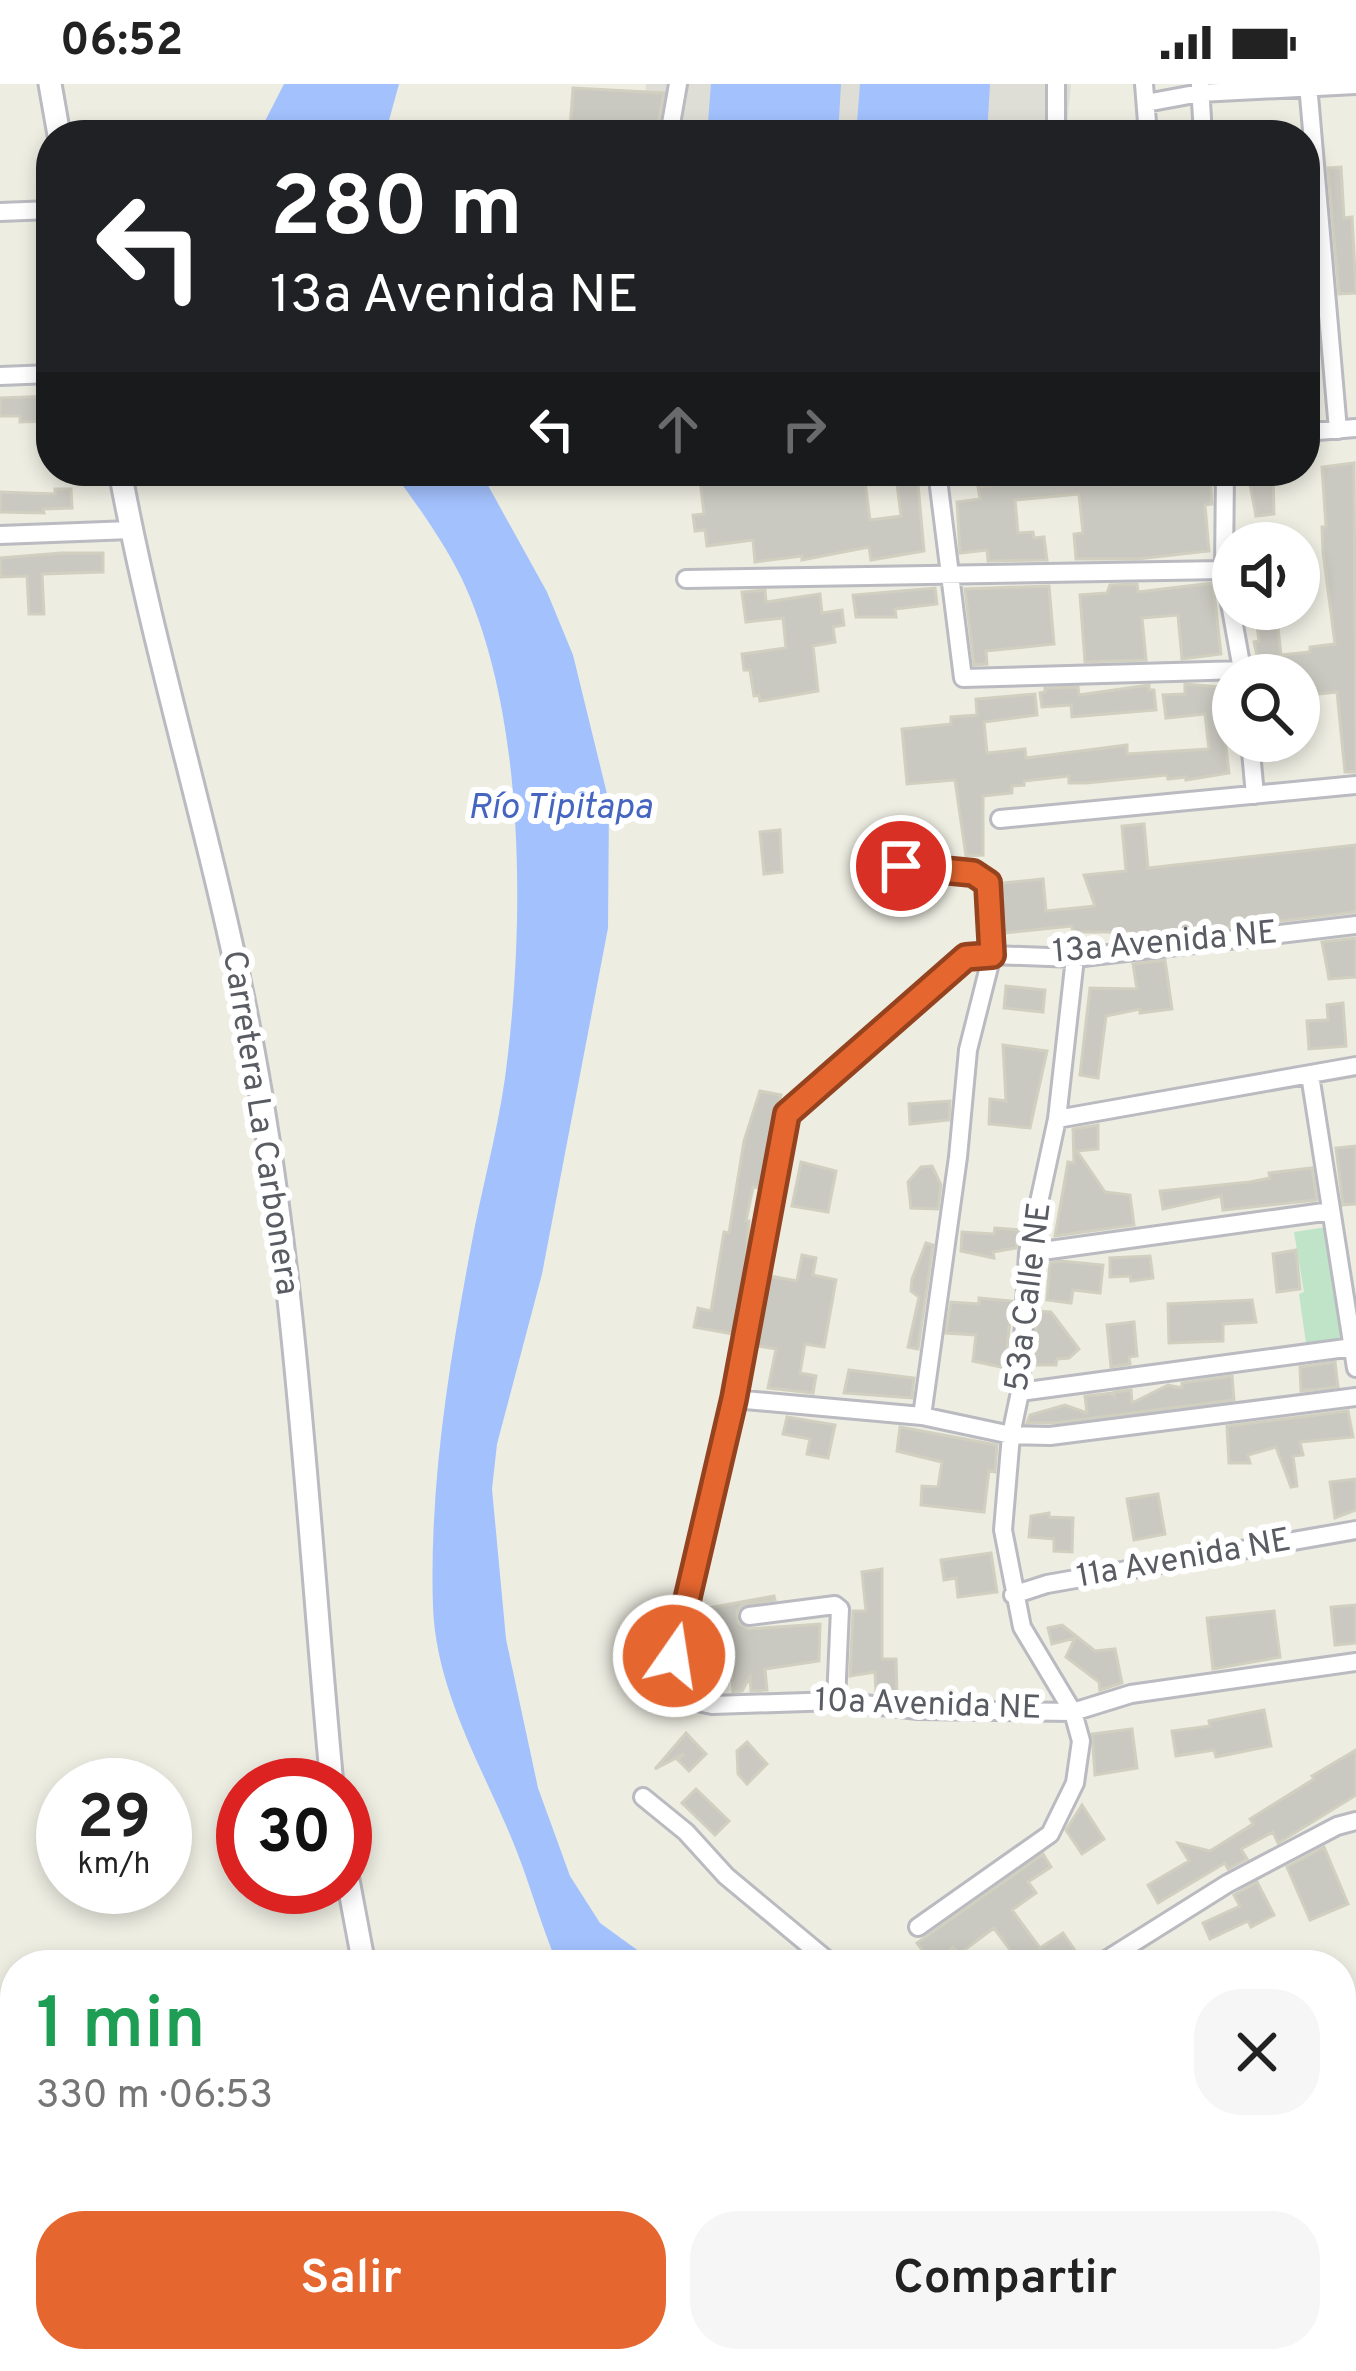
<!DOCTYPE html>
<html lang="es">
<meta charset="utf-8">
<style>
body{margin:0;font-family:Overpass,sans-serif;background:#f6f6f6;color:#222;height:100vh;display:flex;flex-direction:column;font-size:45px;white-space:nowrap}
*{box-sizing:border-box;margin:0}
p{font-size:39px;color:#767676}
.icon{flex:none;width:66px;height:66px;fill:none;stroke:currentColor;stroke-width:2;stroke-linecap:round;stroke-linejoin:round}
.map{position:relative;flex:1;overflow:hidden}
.drawer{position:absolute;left:0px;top:1866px;width:1356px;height:423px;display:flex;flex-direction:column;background:#fff;border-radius:48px 48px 0 0;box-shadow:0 6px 18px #0003}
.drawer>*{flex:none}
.guide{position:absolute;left:36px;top:36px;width:1284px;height:366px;border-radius:48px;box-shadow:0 6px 18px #0003;background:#202124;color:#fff;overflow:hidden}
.fabs{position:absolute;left:1212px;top:438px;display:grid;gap:24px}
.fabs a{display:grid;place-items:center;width:108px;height:108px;border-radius:50%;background:#fff;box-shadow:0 6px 18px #0003;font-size:60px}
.speed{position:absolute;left:36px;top:1674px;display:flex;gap:24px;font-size:60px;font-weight:700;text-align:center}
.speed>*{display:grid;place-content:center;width:156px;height:156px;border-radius:50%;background:#fff;box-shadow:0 6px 18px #0003;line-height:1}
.speed small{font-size:30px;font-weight:400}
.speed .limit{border:18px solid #d22;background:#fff;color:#111}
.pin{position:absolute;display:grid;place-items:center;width:102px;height:102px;color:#fff;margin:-51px;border:6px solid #fff;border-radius:50%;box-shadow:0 3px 12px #0007}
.me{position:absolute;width:132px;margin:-66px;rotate:13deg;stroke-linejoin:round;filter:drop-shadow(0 0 9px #0008)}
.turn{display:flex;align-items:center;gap:42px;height:252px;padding:0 36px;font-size:54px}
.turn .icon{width:156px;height:156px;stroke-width:2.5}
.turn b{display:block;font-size:84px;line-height:102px}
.lanes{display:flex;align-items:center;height:114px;padding:0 36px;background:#0003;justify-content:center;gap:60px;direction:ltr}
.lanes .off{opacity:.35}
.round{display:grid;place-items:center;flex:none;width:126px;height:126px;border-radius:48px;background:#f6f6f6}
.head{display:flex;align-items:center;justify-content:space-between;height:204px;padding:0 36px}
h1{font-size:72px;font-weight:600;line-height:90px;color:#1e9e55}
.button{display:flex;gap:24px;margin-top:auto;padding:24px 36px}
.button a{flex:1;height:138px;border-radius:48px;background:#e5662f;color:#fff;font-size:48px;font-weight:600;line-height:138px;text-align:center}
.button a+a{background:#f6f6f6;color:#222}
.status{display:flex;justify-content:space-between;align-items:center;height:84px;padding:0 60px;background:#fff;direction:ltr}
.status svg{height:33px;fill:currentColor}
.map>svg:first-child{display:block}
</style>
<div class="status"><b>06:52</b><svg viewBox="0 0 49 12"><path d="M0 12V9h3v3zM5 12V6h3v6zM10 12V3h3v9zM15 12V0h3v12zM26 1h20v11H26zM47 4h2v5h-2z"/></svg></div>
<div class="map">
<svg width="1356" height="2287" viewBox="0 0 1356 2287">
<rect width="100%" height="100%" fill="#edede2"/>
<path fill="#deded6" d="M646,0H1071L1066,51H642Z"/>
<path fill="#bfe4c7" d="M1327,1143L1344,1256L1306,1259L1299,1210L1304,1208L1294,1148Z"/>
<path fill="#a2c1fd" d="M284,0H399L385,51H263L264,39Z
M711,0H841L838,51H707Z
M860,0H990L987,51H856Z
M392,387H480L547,508L573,571L609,718L608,844L542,1190L497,1360L492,1405L506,1555L538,1704L570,1792L600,1839L658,1881H558C540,1840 529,1795 511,1753C480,1679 436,1605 433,1523C429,1403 449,1280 471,1163C481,1107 497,1051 505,994C525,845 527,631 461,493C442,455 418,422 392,387Z"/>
<path fill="#cac9c1" stroke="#d1d0c0" stroke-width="3" d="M573,4L664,9L656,49L570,45Z
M1341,83L1344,134L1352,133L1356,209L1339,210L1328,84Z
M51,312V337L20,338V332H0V314Z
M1354,379L1356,688H1345L1337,608L1299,612V585L1261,589L1254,558L1259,557L1256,534L1261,533L1260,525H1276L1281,571L1310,568V563L1335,560L1323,468L1322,443H1326L1322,383Z
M699,387H803L805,397L850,392L851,400L865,398L870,436L901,432L896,392L917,389L924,467L871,476L869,463L802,476V472L755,478L753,456L707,462L705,446L695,447L693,431L704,430Z
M1113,388L1115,402L1210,392L1212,420L1205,421L1209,467L1137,475H1076L1074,450L1083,449L1079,410L1015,416L1018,449L1033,448L1034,454L1044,453L1047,476L988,477L987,466L960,469L957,418L980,415L978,403Z
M1273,392L1274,430L1256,432L1249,395Z
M55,405H71L72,424L43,425L44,429L0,428V408L55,410Z
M61,469H103V488L42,490L44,530H29L27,492L1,493L0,474Z
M1213,499L1221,570L1182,575L1178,531L1142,534L1146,576L1085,578L1080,511L1107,509L1110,501L1137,500L1138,508Z
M1049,502L1054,560L986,567L987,580L974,581L965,505Z
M935,504L937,520L895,525L896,533H856L853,511Z
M765,506L766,518L820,510L822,529L842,526L844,541L833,543L835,558L813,562L818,607L760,617L759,611L754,612L750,586H744L742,570L786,564L783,534L746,538L742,508Z
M1185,600L1219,603L1229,689L1186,696V693L1168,695L1167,691L1086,699H1069V692L1024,697V701L1012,702V709L983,712V771L966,772L955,696L907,700L902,645L951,640V633L977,631L976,615L1035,610L1037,631L984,638L987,669L1025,665L1026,674L1127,661V670L1209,665L1205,630L1166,634L1163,611L1185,610Z
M1149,601V606H1154L1156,626L1072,633L1071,621L1042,623L1040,609L1045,608V604L1078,603L1079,611Z
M1144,740L1148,784L1356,761V828L1130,855L1129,848H1073L1072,842L1004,849L1002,799L1043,795L1046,827L1095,822L1084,791L1126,787L1122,742Z
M780,746L782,788L764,790L760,748Z
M1356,854V893L1329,895L1322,858Z
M1165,876L1172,925L1140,929V925L1106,932L1098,994L1080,991L1090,904L1137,905L1133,880Z
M1006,902L1045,906L1043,928L1004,924Z
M1343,919L1346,962L1309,965L1307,937L1328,936L1327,921Z
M1003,961L1047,967L1030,1044L989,1040L990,1015L1006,1017Z
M760,1007L781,1011L760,1104L753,1103L746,1137H749L745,1187L733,1250L694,1243L698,1224L711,1227L724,1148L729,1149L744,1057Z
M950,1017L949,1036L910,1040L909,1020Z
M1098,1041V1065L1077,1067L1105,1108L1130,1111L1134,1141L1055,1152L1068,1078L1074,1079L1073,1045Z
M1356,1062V1120L1343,1121L1336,1064Z
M801,1078L836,1087L828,1128L792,1122Z
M932,1082L941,1101L938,1125L911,1124L908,1098L921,1083Z
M1312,1084L1317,1116L1223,1126L1221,1112L1163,1125L1160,1107L1250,1098L1270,1094L1269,1089Z
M995,1144L1020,1146L1016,1164L993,1168L994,1174L961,1167L962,1148L994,1150Z
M926,1159L933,1161L918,1265L908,1263L919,1213L911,1207L912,1195Z
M1296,1166L1300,1205L1277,1208L1273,1170Z
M802,1171L816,1174L813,1191L836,1196L824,1263L805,1260L800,1289L816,1292L813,1309L768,1304L776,1265L757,1262L770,1192L797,1197Z
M1150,1172L1153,1194L1131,1197L1130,1192L1110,1193V1174Z
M1060,1177L1103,1181L1100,1209L1073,1206L1071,1219L1047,1216L1050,1179Z
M979,1214L1012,1217L1005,1284L973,1277L976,1251L946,1249L951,1218L979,1220Z
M1252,1216L1256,1238L1223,1240V1257L1169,1259L1168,1220Z
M1037,1227L1051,1228L1079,1265L1069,1274L1057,1275L1056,1281H1034Z
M1134,1238L1137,1272L1129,1273L1130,1280L1111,1283L1107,1241Z
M1335,1278L1338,1303L1301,1307L1300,1283Z
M849,1286L914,1294L912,1314L844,1309Z
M1232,1292L1234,1316L1055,1339H1027L1030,1331L1065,1321L1087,1329L1085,1312L1112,1309L1114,1312V1308L1131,1306L1132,1319L1168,1301L1182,1304V1299Z
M1348,1327L1353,1353L1300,1358L1303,1371L1293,1372L1297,1402L1291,1403L1276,1363L1248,1371L1250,1379H1229L1227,1342Z
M787,1333L835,1341L828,1374L807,1370L810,1355L783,1350Z
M900,1343L997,1361L995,1388L989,1386L984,1428L921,1421L922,1402L938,1403L942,1378L897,1367Z
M1356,1395V1426L1335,1434L1330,1398Z
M1158,1410L1165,1450L1134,1456L1127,1415Z
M1049,1429V1433L1073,1434L1072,1468L1054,1467V1455L1029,1453L1031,1432Z
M991,1469L997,1508L958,1513L956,1494L944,1496L941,1476Z
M882,1485V1575H896L897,1611L876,1609L875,1588L850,1592L853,1527H866L862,1488Z
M774,1512L775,1516L742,1521L737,1528L738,1539L749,1545L820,1540L819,1577L765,1585L767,1606L751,1607L750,1593L742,1607L733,1608L730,1564L705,1567L698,1526Z
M1356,1521V1559L1335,1561L1331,1523Z
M1274,1527L1280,1573L1213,1585L1207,1534Z
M1062,1541L1095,1567L1115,1565L1122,1599L1100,1606L1099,1598L1066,1573L1075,1554L1052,1560L1048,1544Z
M1264,1626L1271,1662L1216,1673L1214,1666L1176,1672L1172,1647L1210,1642L1209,1637Z
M1132,1645L1137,1684L1095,1691L1092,1650Z
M686,1649L706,1670L689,1687L678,1676L684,1670L655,1685Z
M747,1658L767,1680L747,1700L738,1690L737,1667Z
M1356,1666V1711L1278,1759L1273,1748L1241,1765L1247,1775L1228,1785L1225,1779L1158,1819L1148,1801L1189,1777L1178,1759L1210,1767L1253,1740L1250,1735L1314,1695L1312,1692Z
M696,1705L729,1737L715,1751L682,1719Z
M1082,1721L1104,1755L1082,1770L1066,1746Z
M1324,1763L1348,1820L1310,1836L1287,1783Z
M1043,1770L1051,1783L1028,1798L1036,1809L1012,1826L1040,1864L1063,1849L1085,1881H1015L1019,1878L994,1844L959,1870L953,1863L933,1880L917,1859Z
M1257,1798L1274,1831L1251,1843L1248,1837L1210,1855L1203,1839L1240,1822L1234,1811Z"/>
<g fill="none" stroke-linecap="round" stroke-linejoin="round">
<defs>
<path id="minor" d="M1144,0L1148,51
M1308,0L1338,346
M1200,1L1203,51
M1146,19L1200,9L1356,1
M669,51L678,0
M1056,51V0
M0,128L51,126
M0,292L51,290
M1305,348L1356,344
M937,387L963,594L1243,586
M1225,387L1224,486L1243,591
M0,451L131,446
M686,495L1224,486
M1250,657L1255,711
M1000,735L1356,701
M901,782L973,789L989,799L992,871L1075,874L1356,841
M1310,991L1356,1284
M1057,1035L1356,982
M1028,1169L1331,1127
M1020,1308L1353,1263
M734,1315L922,1332L1011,1351L1050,1352L1356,1313
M922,1332L958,1073L968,966L992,871L966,873L787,1030L734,1315L674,1572L683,1615L712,1621L836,1617L918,1626L1073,1628L1131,1610L1356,1578
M1013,1511L1047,1500L1356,1446
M749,1532L835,1521L840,1525L836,1617
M643,1713L686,1748L726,1792L833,1881
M918,1843L1050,1750L1075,1699L1081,1657L1073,1628L1022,1543L1003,1446L1011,1351L1020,1308L1028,1169L1057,1035L1075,874
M1098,1881L1227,1800L1337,1742L1356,1737
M1344,2039L1356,2077
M1291,2274L1293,2287"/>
<path id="tertiary" d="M50,0L59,51
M120,387C154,571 211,751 247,935C297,1187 308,1446 332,1701
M345,1780L364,1881
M578,2274L593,2287"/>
</defs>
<use href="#minor" stroke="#babac1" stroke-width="22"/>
<use href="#tertiary" stroke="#babac1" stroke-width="27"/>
<use href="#minor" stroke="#fff" stroke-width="16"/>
<use href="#tertiary" stroke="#fff" stroke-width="21"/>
</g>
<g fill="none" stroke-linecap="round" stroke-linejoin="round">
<defs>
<path id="route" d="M674,1572L734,1315L787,1030L966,873L992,871L988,799L973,789L901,782"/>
</defs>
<use href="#route" stroke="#95421f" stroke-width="30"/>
<use href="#route" stroke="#e5662f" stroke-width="21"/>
</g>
<g text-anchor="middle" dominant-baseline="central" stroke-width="12" stroke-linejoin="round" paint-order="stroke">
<g font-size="33" fill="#5a5c63" stroke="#fff">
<text transform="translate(1165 860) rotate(-5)">13a Avenida NE</text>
<text transform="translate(259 1039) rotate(81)">Carretera La Carbonera</text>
<text transform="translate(1030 1213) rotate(-83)">53a Calle NE</text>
<text transform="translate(1184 1476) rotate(-10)">11a Avenida NE</text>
<text transform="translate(928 1622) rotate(2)">10a Avenida NE</text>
</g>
<g font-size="36" font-style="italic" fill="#4565c0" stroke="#fff">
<text x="560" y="725">Río Tipitapa</text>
</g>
</g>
</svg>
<div class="fabs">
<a><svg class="icon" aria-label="sound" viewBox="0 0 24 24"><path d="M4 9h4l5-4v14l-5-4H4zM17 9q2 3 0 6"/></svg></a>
<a><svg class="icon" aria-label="search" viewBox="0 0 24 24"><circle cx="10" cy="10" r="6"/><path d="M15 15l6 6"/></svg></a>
</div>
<div class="speed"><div>29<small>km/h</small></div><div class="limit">30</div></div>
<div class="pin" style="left:901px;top:782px;background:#d93025"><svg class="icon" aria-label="arrive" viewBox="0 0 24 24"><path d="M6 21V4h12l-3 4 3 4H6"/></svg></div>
<svg class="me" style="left:674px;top:1572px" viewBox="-20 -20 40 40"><circle r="17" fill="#e5662f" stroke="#fff" stroke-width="3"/><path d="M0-11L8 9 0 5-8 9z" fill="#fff"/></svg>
<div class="guide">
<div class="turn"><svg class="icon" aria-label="left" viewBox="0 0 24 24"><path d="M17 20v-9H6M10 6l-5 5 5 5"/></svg><div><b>280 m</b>13a Avenida NE</div></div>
<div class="lanes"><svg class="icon" aria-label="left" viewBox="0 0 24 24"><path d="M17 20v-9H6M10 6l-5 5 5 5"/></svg><svg class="icon off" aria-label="ahead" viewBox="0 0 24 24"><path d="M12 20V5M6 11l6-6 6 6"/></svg><svg class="icon off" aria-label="right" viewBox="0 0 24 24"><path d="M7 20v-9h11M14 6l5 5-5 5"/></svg></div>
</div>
<section class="drawer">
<div class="head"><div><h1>1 min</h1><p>330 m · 06:53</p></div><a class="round"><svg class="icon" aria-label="close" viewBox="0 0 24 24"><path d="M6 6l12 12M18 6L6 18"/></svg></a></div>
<div class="button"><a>Salir</a><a>Compartir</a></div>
</section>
</div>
